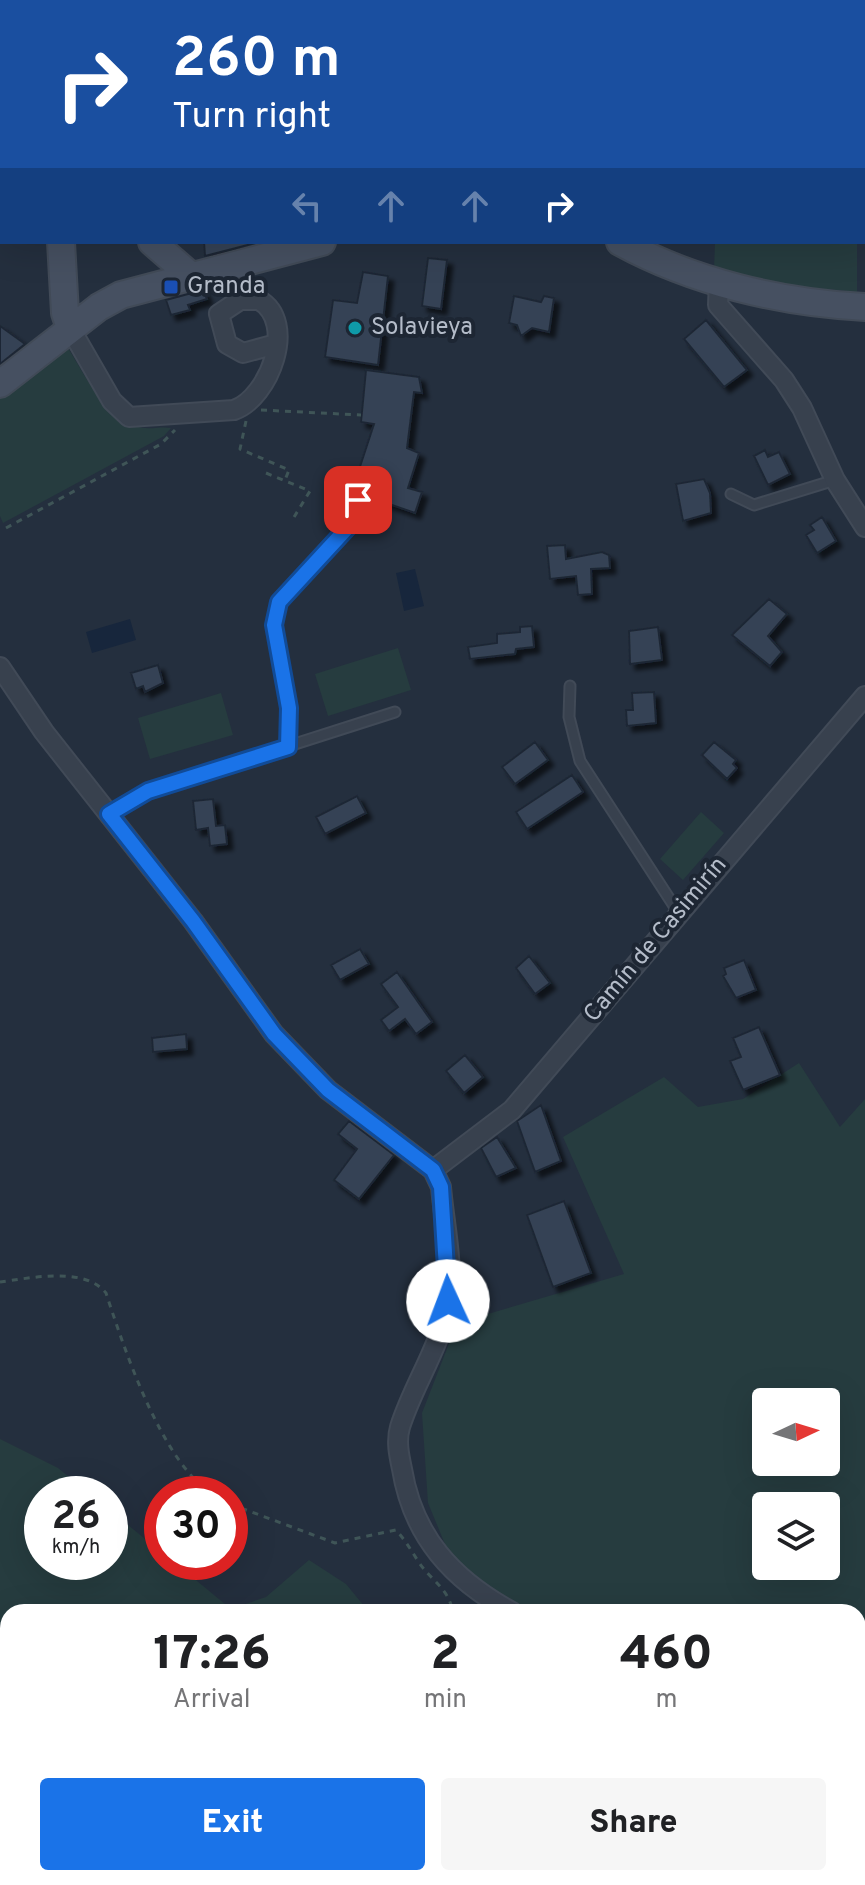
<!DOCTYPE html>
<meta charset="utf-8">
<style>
body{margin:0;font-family:Overpass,sans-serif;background:#f6f6f6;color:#202124;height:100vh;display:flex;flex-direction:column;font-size:30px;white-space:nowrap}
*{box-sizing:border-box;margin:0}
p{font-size:26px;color:#757577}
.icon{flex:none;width:44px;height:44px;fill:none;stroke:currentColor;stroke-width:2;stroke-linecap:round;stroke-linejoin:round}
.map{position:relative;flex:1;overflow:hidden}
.sheet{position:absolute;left:0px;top:1604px;width:866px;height:282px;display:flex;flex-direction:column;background:#fff;border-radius:24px 24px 0 0;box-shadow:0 8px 32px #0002}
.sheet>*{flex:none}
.top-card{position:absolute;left:0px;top:0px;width:866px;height:244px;box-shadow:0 8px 32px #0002;background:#1a4fa0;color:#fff;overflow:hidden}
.needle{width:52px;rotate:86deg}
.fabs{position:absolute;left:752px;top:1388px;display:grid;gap:16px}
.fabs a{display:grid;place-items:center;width:88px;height:88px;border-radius:8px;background:#fff;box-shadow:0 8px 32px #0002;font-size:40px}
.speed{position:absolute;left:24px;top:1476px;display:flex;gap:16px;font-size:40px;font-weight:700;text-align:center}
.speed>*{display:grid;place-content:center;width:104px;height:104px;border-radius:50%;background:#fff;box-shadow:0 8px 32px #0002;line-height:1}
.speed small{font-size:20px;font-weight:400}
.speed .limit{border:12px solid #d22;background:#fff;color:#111}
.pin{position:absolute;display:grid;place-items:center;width:68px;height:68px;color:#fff;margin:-34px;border-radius:16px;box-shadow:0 4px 12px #0006}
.me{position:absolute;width:88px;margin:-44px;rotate:358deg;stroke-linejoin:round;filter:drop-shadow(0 0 6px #0008)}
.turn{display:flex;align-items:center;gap:28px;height:168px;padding:0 40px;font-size:36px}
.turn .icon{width:104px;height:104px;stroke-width:2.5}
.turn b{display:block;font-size:56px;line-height:68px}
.lanes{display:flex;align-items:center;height:76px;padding:0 40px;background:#0003;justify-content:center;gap:40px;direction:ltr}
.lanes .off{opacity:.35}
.eta{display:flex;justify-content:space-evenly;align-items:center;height:136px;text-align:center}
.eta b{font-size:48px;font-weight:800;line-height:56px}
.button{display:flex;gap:16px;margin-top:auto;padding:16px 40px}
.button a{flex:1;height:92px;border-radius:8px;background:#1a73e8;color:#fff;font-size:32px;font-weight:800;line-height:92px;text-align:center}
.button a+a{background:#f6f6f6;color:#202124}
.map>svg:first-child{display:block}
</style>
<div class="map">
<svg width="865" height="1885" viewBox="0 0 865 1885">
<defs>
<filter id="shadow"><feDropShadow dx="5.5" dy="5.5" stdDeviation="2" flood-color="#0009"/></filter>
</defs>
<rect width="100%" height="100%" fill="#242f3e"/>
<path fill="#263c3f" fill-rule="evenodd" d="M715,242H857V292L792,286L714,270Z
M68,348C86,377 104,416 139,427C149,430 160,426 171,428L164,436L3,523L0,516V398Z
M398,648L411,690L328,716L315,674Z
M221,693L233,735L150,759L138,718Z
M701,812L724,833L683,880L660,859Z
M799,1063L840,1127L865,1099V1873L858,1867V1612H532L459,1578L428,1503L422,1413L457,1323L624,1274L563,1137L664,1077L698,1107L743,1099ZM766,1402H826V1462H766ZM766,1506H826V1566H766Z
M0,1439L58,1468L90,1494H42V1562H110V1510L162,1553V1562H174L231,1609L266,1597L309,1560L346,1584L369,1612H8V1755L0,1756Z
M307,1878H554L550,1885H321Z"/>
<path fill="#17263c" d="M415,569L424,606L404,611L396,573Z
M130,619L136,640L92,653L86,632Z"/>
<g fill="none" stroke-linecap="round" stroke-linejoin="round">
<path stroke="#17263c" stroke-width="5" d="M858,1851L865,1834"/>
</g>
<path fill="#364354" stroke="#1f2835" stroke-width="2" filter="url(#shadow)" d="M204,242H259L205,256Z
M428,258L447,260L441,309L422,306Z
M363,272L388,276L378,365L325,357L333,300L357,303Z
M203,290L207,299L188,305L190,310L171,315L166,300Z
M514,296L541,302L544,296L554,298L549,332L532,328L521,336L517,325L509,323Z
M706,320L747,370L724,387L684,339Z
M0,326L25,344L0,364Z
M366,370L419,377L422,393L414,392L407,448L419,453L408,488L422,492L415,513L352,491L374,424L361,422Z
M765,450L768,457L779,452L790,474L768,485L754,456Z
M704,479L710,493L711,513L683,521L676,484Z
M822,517L836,541L817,553L806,535L814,530L810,525Z
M565,545L566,559L602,552L609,555L610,568L591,569L592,594L578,595L576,576L550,579L547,546Z
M769,599L787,614L768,636L782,652L770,666L732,635Z
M532,626L534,647L516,649L515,654L470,659L468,647L497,643V634L520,632V627Z
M658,627L662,660L630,664L629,631Z
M158,665L163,683L145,692L143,686L136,689L131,673Z
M654,692L656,723L627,726L626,710H633L632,693Z
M535,742L548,760L515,784L502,767Z
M714,742L736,760L733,764L737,768L727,779L702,755Z
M572,775L583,792L527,829L516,812Z
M357,796L366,813L325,834L316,817Z
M213,799L216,826L225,825L227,844L210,846L208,828L196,830L193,801Z
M360,949L369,964L340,980L331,965Z
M529,956L550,983L535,994L516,968Z
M744,960L756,990L736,998L723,976L726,974L724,968Z
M397,972L432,1022L416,1034L405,1019L389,1031L381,1020L398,1007L381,984Z
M759,1027L780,1075L743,1090L730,1061L741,1057L733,1038Z
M186,1034L187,1049L153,1052L152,1038Z
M465,1055L483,1077L464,1093L446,1071Z
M541,1105L561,1161L535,1172L517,1121Z
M349,1121L394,1155L359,1199L334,1180L357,1149L338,1134Z
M497,1137L516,1168L496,1177L481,1148Z
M564,1201L591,1273L553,1287L527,1215Z"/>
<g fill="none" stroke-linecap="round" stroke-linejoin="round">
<defs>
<path id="lane" d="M731,494L754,505L835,480
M570,686L569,717L580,761L678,912
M288,747L289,708L274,625L279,602L350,525L358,500
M109,814L148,791L395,712"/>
<path id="street" d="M720,0L723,2
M739,2L740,0
M719,281L718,305L784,380L802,408L835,480L865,527
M70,328L112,401L129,417L234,410C269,398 298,322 259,300H240L219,314L227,344L243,353L276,344
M0,667L44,732L193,921L274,1034L328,1090L433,1170L441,1187C444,1223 454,1266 448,1302C441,1346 413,1385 400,1427C396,1441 399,1455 402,1469C413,1537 453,1580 512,1612
M433,1170L512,1110L865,696
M851,1878L855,1885"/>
<path id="secondary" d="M84,0V2
M61,242L65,313L70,328
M152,242L190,275
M620,242C693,282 782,303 865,307
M0,384L99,307L121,295L322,242"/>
</defs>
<use href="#lane" stroke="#414a57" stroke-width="13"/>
<use href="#street" stroke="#414a57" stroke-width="22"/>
<use href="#secondary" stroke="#414a57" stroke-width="30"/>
<path stroke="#3f5557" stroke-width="3" stroke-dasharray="6 6" stroke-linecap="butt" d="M261,410L361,415
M246,421L240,449L289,470L285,480
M266,473L310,491L291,522
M6,528L161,444L175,430
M0,1282C31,1278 84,1266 106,1293C124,1348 162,1464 213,1494
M230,1504L335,1543L396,1530C405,1540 411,1550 418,1561C431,1581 448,1587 453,1612
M0,1701L8,1705
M0,1785L8,1773
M858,1801L865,1784
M236,1885L242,1878
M828,1885L830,1878"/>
<use href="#lane" stroke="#38414e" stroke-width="9"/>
<use href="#street" stroke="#38414e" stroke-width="18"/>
<use href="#secondary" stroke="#465061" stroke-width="26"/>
</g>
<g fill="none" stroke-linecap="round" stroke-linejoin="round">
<defs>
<path id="route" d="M358,500L350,525L279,602L274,625L289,708L288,747L148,791L109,814L193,921L274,1034L328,1090L433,1170L441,1187L448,1301"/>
</defs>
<use href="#route" stroke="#114b97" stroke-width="20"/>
<use href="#route" stroke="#1a73e8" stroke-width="14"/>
</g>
<rect fill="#1a4fb4" stroke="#1d2633" stroke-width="3" x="163" y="279" width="16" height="16" rx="4"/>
<circle fill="#0f9aa8" stroke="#1d2633" stroke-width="3" cx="355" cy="328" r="8"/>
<g text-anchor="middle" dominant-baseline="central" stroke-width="8" stroke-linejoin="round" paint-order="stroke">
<g font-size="24" fill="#b4bcc9" stroke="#1d2633" text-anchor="start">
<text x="187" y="287">Granda</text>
<text x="371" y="328">Solavieya</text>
</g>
<g font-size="24" fill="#b4bcc9" stroke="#1d2633">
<text transform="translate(656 940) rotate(-50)">Camín de Casimirín</text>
</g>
</g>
</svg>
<div class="fabs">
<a><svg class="needle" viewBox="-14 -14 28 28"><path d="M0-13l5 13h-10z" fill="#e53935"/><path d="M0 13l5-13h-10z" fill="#757577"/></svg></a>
<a><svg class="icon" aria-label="layers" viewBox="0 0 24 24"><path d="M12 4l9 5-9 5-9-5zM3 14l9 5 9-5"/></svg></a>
</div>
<div class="speed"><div>26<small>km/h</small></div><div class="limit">30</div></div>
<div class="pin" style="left:358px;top:500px;background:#d93025"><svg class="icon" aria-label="arrive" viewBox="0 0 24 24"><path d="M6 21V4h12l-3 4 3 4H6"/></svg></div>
<svg class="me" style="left:448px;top:1301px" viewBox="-20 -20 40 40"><circle r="19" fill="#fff"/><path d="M0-13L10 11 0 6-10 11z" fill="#1a73e8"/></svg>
<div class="top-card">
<div class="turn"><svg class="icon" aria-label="right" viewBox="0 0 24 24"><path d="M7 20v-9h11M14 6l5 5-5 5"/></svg><div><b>260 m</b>Turn right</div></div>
<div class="lanes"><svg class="icon off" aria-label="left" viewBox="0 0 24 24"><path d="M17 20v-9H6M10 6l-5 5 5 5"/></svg><svg class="icon off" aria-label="ahead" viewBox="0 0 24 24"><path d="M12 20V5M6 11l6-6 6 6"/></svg><svg class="icon off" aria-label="ahead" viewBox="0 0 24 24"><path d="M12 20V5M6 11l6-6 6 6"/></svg><svg class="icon" aria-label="right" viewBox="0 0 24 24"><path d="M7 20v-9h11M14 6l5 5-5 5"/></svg></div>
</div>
<section class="sheet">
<div class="eta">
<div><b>17:26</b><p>Arrival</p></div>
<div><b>2</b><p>min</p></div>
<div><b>460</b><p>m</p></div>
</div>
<div class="button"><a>Exit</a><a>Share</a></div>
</section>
</div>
